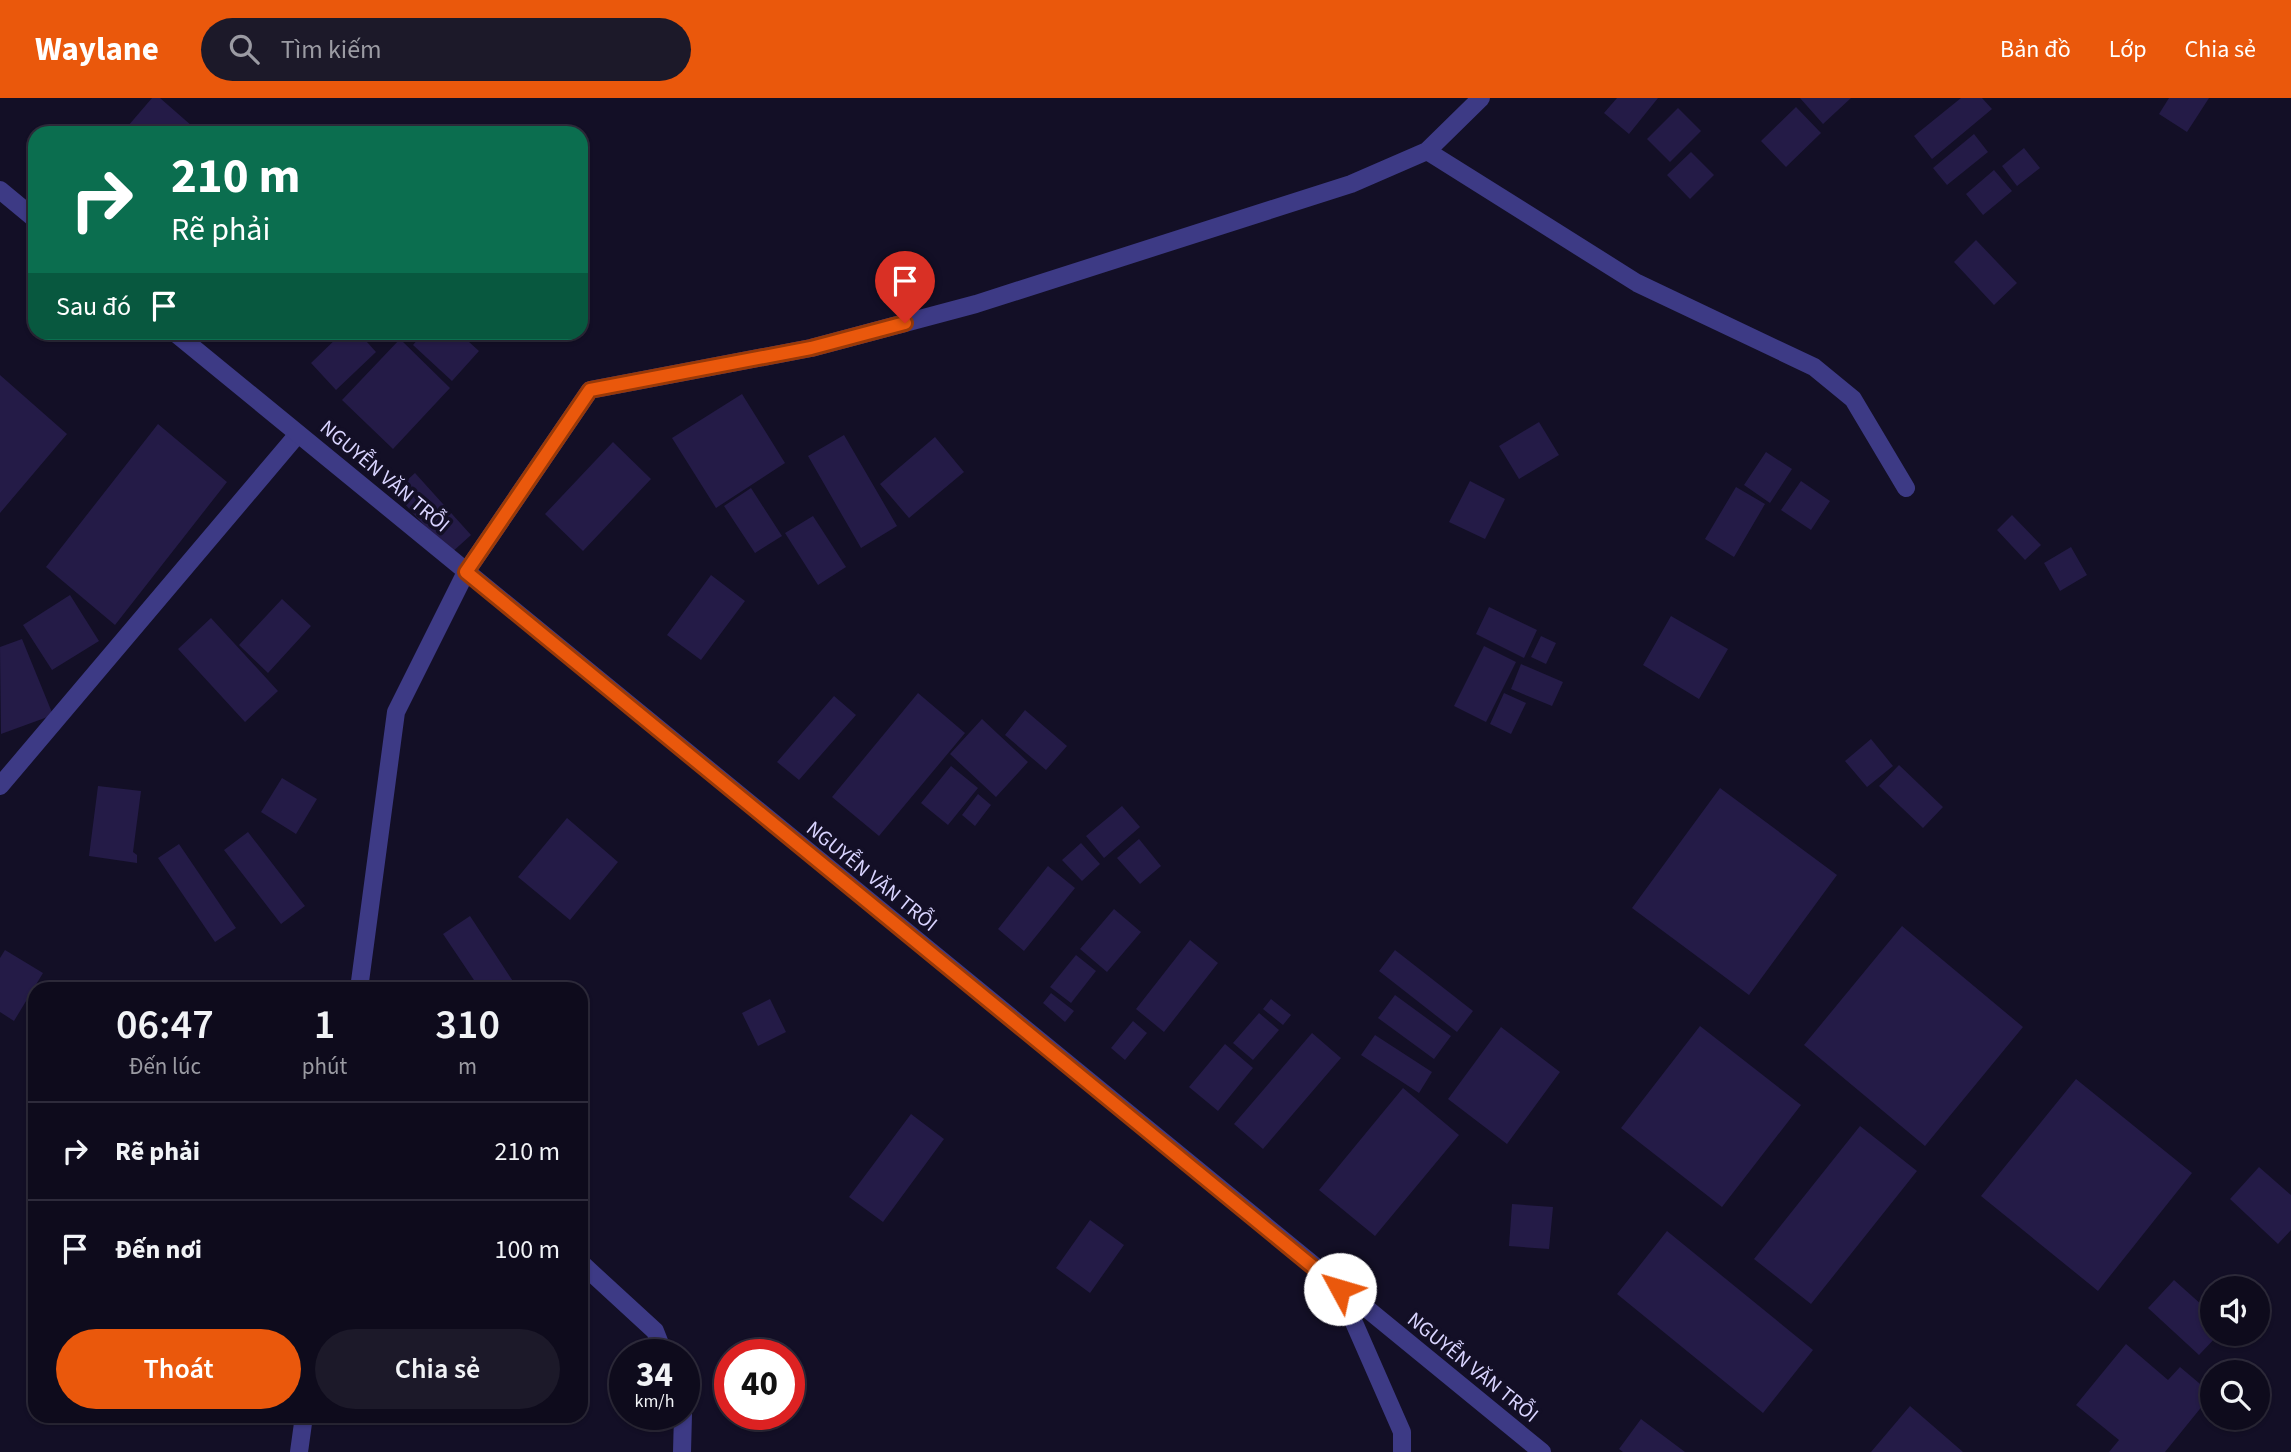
<!DOCTYPE html>
<html lang="vi">
<meta charset="utf-8">
<style>
body{margin:0;font-family:"Source Sans 3",sans-serif;background:#1c1929;color:#f1f3f6;height:100vh;display:flex;flex-direction:column;font-size:26px;white-space:nowrap}
*{box-sizing:border-box;margin:0}
p{font-size:23px;color:#9b9ba3}
.icon{flex:none;width:38px;height:38px;fill:none;stroke:currentColor;stroke-width:2;stroke-linecap:round;stroke-linejoin:round}
.map{position:relative;flex:1;overflow:hidden}
.side{position:absolute;left:28px;top:884px;width:560px;height:441px;display:flex;flex-direction:column;background:#0e0b1c;border-radius:21px;box-shadow:0 2px 5px #0004,0 0 0 2px #2e2b3b}
.side>*{flex:none}
.guide{position:absolute;left:28px;top:28px;width:560px;height:214px;border-radius:21px;box-shadow:0 2px 5px #0004,0 0 0 2px #2e2b3b;background:#0b6e4f;color:#fff;overflow:hidden}
.controls{position:absolute;left:2200px;top:1178px;display:grid;gap:14px}
.controls a{display:grid;place-items:center;width:70px;height:70px;border-radius:50%;background:#0e0b1c;box-shadow:0 2px 5px #0004,0 0 0 2px #2e2b3b;font-size:35px}
.speed{position:absolute;left:609px;top:1241px;display:flex;gap:14px;font-size:35px;font-weight:700;text-align:center}
.speed>*{display:grid;place-content:center;width:91px;height:91px;border-radius:50%;background:#0e0b1c;box-shadow:0 2px 5px #0004,0 0 0 2px #2e2b3b;line-height:1}
.speed small{font-size:18px;font-weight:400}
.speed .limit{border:10px solid #d22;background:#fff;color:#111}
.pin{position:absolute;display:grid;place-items:center;width:60px;height:60px;color:#fff;margin:-72px -30px;border-radius:50% 50% 50% 0;rotate:-45deg;box-shadow:0 0 7px #0007}
.pin .icon{rotate:45deg}
.me{position:absolute;width:77px;margin:-38px;rotate:309deg;stroke-linejoin:round;filter:drop-shadow(0 0 5px #0008)}
.turn{display:flex;align-items:center;gap:24px;height:147px;padding:0 28px;font-size:32px}
.turn .icon{width:91px;height:91px;stroke-width:2.5}
.turn b{display:block;font-size:49px;line-height:60px}
.then{display:flex;align-items:center;height:66px;padding:0 28px;background:#0003;gap:14px;font-size:26px}
.eta{display:flex;justify-content:space-evenly;align-items:center;height:119px;text-align:center}
.eta b{font-size:42px;font-weight:600;line-height:49px}
.button{display:flex;gap:14px;margin-top:auto;padding:14px 28px}
.button a{flex:1;height:80px;border-radius:42px;background:#ea580c;color:#fff;font-size:28px;font-weight:600;line-height:80px;text-align:center}
.button a+a{background:#1c1929;color:#f1f3f6}
ul{padding:0;list-style:none}
li{display:flex;align-items:center;gap:21px;height:98px;padding:0 28px;border-top:2px solid #2e2b3b}
li div{flex:1}
li b{display:block;font-size:26px}
li em{font-style:normal}
header{display:flex;align-items:center;gap:42px;box-sizing:border-box;height:98px;padding:0 35px;background:#ea580c;color:#fff}
header strong{font-size:33px}
nav{display:flex;gap:38px;margin-inline-start:auto;font-size:24px}
.search{width:490px;height:63px;background:#1c1929;display:flex;align-items:center;gap:18px;box-sizing:border-box;padding:0 24px;border-radius:38px;color:#9b9ba3;font-size:26px}
.map>svg:first-child{display:block}
</style>
<header>
<strong>Waylane</strong>
<div class="search"><svg class="icon" aria-label="search" viewBox="0 0 24 24"><circle cx="10" cy="10" r="6"/><path d="M15 15l6 6"/></svg>Tìm kiếm</div>
<nav><a>Bản đồ</a><a>Lớp</a><a>Chia sẻ</a></nav>
</header>
<div class="map">
<svg width="2291" height="1354" viewBox="0 0 2291 1354">
<rect width="100%" height="100%" fill="#130f26"/>
<path fill="#241b47" d="M152,0H160L200,35H122Z
M1617,0H1658L1629,36L1604,15Z
M1800,0H1851L1823,26Z
M1961,0H1982L1992,11L1932,61L1914,38Z
M2169,0H2209L2187,34L2159,16Z
M1796,9L1821,35L1786,69L1761,43Z
M1678,10L1701,33L1670,64L1647,41Z
M1974,36L1988,54L1947,87L1933,70Z
M2024,50L2040,70L2017,88L2002,68Z
M1691,54L1714,77L1690,101L1667,77Z
M1994,72L2012,93L1983,117L1966,96Z
M1976,142L2017,185L1994,207L1954,164Z
M343,234H358L376,254L336,292L311,265Z
M424,234H458L479,253L452,283L413,247Z
M400,241L450,290L393,351L342,302Z
M0,277L67,336L0,415Z
M742,296L785,365L716,410L672,340Z
M1539,324L1559,357L1519,381L1499,348Z
M158,326L227,384L115,527L46,469Z
M844,337L897,428L861,450L808,358Z
M935,339L964,374L909,420L880,386Z
M613,344L651,381L583,453L545,416Z
M1766,354L1792,371L1770,405L1744,387Z
M415,375L471,437L450,456L394,394Z
M1470,383L1505,401L1485,441L1449,424Z
M1801,383L1830,403L1811,432L1781,412Z
M1736,389L1765,406L1734,459L1705,441Z
M751,390L782,438L755,455L724,408Z
M2012,417L2041,447L2025,462L1997,432Z
M813,418L846,469L818,487L785,435Z
M2071,449L2087,477L2060,493L2044,465Z
M711,477L745,503L701,562L667,537Z
M70,497L99,543L52,572L23,527Z
M282,501L311,528L268,575L239,547Z
M1489,509L1537,532L1524,560L1476,536Z
M1671,518L1728,551L1699,601L1643,567Z
M211,520L278,593L245,624L178,551Z
M1541,538L1556,545L1546,566L1531,559Z
M22,541L53,617L1,636L0,549Z
M1484,548L1516,564L1486,624L1454,608Z
M1521,566L1563,584L1552,608L1511,591Z
M918,595L965,635L879,738L832,699Z
M1504,595L1526,605L1511,636L1490,626Z
M834,598L856,617L799,682L777,664Z
M1025,612L1067,648L1046,672L1005,637Z
M982,621L1028,664L996,699L950,656Z
M1871,641L1893,668L1867,689L1845,663Z
M1899,667L1943,709L1923,730L1879,688Z
M951,668L978,690L948,727L921,705Z
M282,680L317,701L296,736L261,714Z
M98,688L141,693L133,754L137,757V765L89,758Z
M1720,690L1837,777L1749,897L1632,810Z
M978,696L991,707L975,728L962,717Z
M1122,708L1140,729L1104,760L1086,738Z
M567,720L618,764L570,822L518,779Z
M248,734L305,808L281,826L224,752Z
M1139,741L1161,768L1140,786L1117,760Z
M1081,745L1100,766L1082,783L1062,762Z
M179,746L236,830L215,844L158,760Z
M1048,768L1075,790L1024,853L998,831Z
M1114,811L1141,834L1107,874L1080,851Z
M470,818L518,891H480L443,836Z
M1902,828L2023,929L1925,1048L1804,947Z
M1190,842L1218,865L1164,934L1136,911Z
M5,852L43,875L14,923L0,914V860Z
M1395,852L1473,913L1457,934L1379,873Z
M1076,857L1096,873L1071,905L1050,889Z
M1051,895L1074,913L1065,924L1043,905Z
M1395,897L1451,938L1434,961L1378,920Z
M770,901L786,934L758,948L742,915Z
M1271,901L1291,917L1283,927L1263,911Z
M1259,915L1279,932L1253,962L1233,945Z
M1133,923L1147,935L1125,962L1111,950Z
M1700,928L1801,1007L1722,1109L1621,1030Z
M1501,929L1560,974L1507,1046L1448,1001Z
M1312,935L1341,960L1263,1051L1234,1026Z
M1375,937L1432,974L1419,995L1361,957Z
M1225,946L1253,970L1218,1013L1189,989Z
M2076,981L2192,1075L2098,1193L1981,1098Z
M1403,990L1459,1037L1375,1138L1319,1092Z
M911,1016L944,1041L883,1124L849,1099Z
M1860,1028L1917,1073L1811,1206L1754,1161Z
M2259,1069L2291,1097V1132L2278,1146L2230,1101Z
M1512,1106L1553,1109L1549,1151L1509,1148Z
M1090,1122L1124,1147L1090,1195L1056,1170Z
M1667,1133L1813,1252L1763,1315L1617,1196Z
M2174,1182L2212,1216V1236H2219L2199,1257L2148,1210Z
M2126,1246L2168,1282L2180,1269L2212,1296L2165,1354H2109L2119,1342L2076,1307Z
M1910,1308L1963,1354H1871Z
M1641,1321L1685,1354H1623L1619,1351Z"/>
<g fill="none" stroke-linecap="round" stroke-linejoin="round">
<path stroke="#3d3a85" stroke-width="18" d="M1427,53L1637,185L1814,269L1853,301L1906,390
M0,688L298,336
M359,891L396,614L466,474L590,292L811,250L976,206L1351,86L1427,53L1481,0
M581,1165L655,1233L664,1256
M299,1354L304,1318
M682,1354L683,1316"/>
<path stroke="#3d3a85" stroke-width="18" d="M0,92L35,121
M174,234L1542,1354
M1341,1195L1402,1334V1354"/>
</g>
<g fill="none" stroke-linecap="round" stroke-linejoin="round">
<defs>
<path id="route" d="M905,225L811,250L590,292L466,474L1340,1191"/>
</defs>
<use href="#route" stroke="#983908" stroke-width="18"/>
<use href="#route" stroke="#ea580c" stroke-width="12"/>
</g>
<g text-anchor="middle" dominant-baseline="central" stroke-width="7" stroke-linejoin="round" paint-order="stroke">
<g font-size="21" fill="#d9d4ff" stroke="#130f26">
<text transform="translate(385 378) rotate(40)">NGUYỄN VĂN TRỖI</text>
<text transform="translate(872 778) rotate(39)">NGUYỄN VĂN TRỖI</text>
<text transform="translate(1473 1269) rotate(39)">NGUYỄN VĂN TRỖI</text>
</g>
</g>
</svg>
<div class="controls">
<a><svg class="icon" aria-label="sound" viewBox="0 0 24 24"><path d="M4 9h4l5-4v14l-5-4H4zM17 9q2 3 0 6"/></svg></a>
<a><svg class="icon" aria-label="search" viewBox="0 0 24 24"><circle cx="10" cy="10" r="6"/><path d="M15 15l6 6"/></svg></a>
</div>
<div class="speed"><div>34<small>km/h</small></div><div class="limit">40</div></div>
<div class="pin" style="left:905px;top:225px;background:#d93025"><svg class="icon" aria-label="arrive" viewBox="0 0 24 24"><path d="M6 21V4h12l-3 4 3 4H6"/></svg></div>
<svg class="me" style="left:1340px;top:1191px" viewBox="-20 -20 40 40"><circle r="19" fill="#fff"/><path d="M0-13L10 11 0 6-10 11z" fill="#ea580c"/></svg>
<div class="guide">
<div class="turn"><svg class="icon" aria-label="right" viewBox="0 0 24 24"><path d="M7 20v-9h11M14 6l5 5-5 5"/></svg><div><b>210 m</b>Rẽ phải</div></div>
<div class="then">Sau đó<svg class="icon" aria-label="arrive" viewBox="0 0 24 24"><path d="M6 21V4h12l-3 4 3 4H6"/></svg></div>
</div>
<section class="side">
<div class="eta">
<div><b>06:47</b><p>Đến lúc</p></div>
<div><b>1</b><p>phút</p></div>
<div><b>310</b><p>m</p></div>
</div>
<ul>
<li><svg class="icon" aria-label="right" viewBox="0 0 24 24"><path d="M7 20v-9h11M14 6l5 5-5 5"/></svg><div><b>Rẽ phải</b></div><em>210 m</em></li>
<li><svg class="icon" aria-label="arrive" viewBox="0 0 24 24"><path d="M6 21V4h12l-3 4 3 4H6"/></svg><div><b>Đến nơi</b></div><em>100 m</em></li>
</ul>
<div class="button"><a>Thoát</a><a>Chia sẻ</a></div>
</section>
</div>
